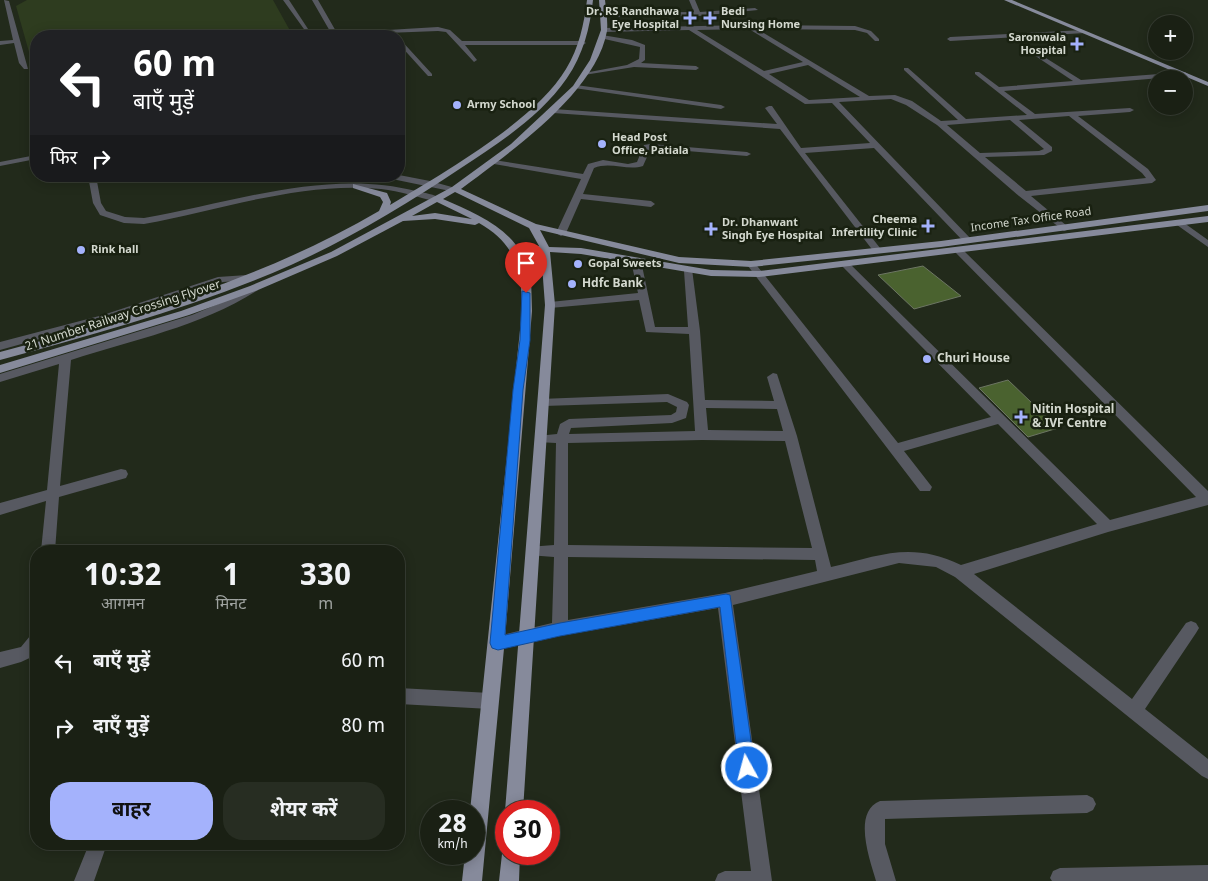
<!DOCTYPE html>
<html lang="hi">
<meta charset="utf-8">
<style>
body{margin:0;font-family:Georgia,"Noto Sans Devanagari",serif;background:#272d22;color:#f1f3f6;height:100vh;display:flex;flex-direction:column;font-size:19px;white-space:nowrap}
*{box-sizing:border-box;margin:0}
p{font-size:16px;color:#9fa3a0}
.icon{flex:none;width:28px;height:28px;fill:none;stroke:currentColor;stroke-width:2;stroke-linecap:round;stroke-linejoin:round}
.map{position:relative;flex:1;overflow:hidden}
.panel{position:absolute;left:30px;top:545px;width:375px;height:305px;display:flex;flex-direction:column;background:#1a2014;border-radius:20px;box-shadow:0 2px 12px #0003,0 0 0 1px #383e34}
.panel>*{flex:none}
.guide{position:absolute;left:30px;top:30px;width:375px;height:152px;border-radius:20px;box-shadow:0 2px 12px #0003,0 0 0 1px #383e34;background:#202124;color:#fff;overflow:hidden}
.controls{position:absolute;left:1148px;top:15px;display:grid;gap:10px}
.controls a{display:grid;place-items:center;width:45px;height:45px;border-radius:50%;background:#1a2014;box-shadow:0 2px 12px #0003,0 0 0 1px #383e34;font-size:25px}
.speed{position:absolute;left:420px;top:800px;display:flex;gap:10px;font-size:25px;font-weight:700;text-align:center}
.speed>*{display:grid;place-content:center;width:65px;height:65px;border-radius:50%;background:#1a2014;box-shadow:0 2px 12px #0003,0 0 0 1px #383e34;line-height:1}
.speed small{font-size:12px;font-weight:400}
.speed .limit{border:8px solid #d22;background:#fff;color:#111}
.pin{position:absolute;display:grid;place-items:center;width:42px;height:42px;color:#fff;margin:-51px -21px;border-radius:50% 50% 50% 0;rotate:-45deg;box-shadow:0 0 5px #0007}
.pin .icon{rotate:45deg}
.me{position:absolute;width:55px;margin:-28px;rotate:353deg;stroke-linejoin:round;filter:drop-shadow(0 0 4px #0008)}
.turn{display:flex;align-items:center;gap:18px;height:105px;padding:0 20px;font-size:22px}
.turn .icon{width:65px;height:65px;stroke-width:2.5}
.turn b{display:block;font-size:35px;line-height:42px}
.then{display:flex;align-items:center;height:48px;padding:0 20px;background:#0003;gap:10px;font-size:19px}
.eta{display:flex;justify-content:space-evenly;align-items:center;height:85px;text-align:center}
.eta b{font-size:30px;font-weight:700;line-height:35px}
.action{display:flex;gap:10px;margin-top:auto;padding:10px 20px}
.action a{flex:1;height:58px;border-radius:20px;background:#a4b2fc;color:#111;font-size:20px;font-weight:700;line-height:58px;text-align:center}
.action a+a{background:#272d22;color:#f1f3f6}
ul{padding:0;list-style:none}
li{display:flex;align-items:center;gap:15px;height:65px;padding:0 20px}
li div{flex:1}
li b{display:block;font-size:19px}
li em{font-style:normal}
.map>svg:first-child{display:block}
</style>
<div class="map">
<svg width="1208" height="881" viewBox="0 0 1208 881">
<rect width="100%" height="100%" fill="#222a1b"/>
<path fill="#2e3c1f" d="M27,0H273L293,36H36V63L29,52L16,6Z"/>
<path fill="#4a622f" stroke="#6c7563" d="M923,266L961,296L914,309L878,275Z
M1008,380L1058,428L1028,437L979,388Z"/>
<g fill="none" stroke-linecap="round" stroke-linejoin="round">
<path fill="#575961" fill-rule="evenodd" d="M4,0L9,1L28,69H24L19,63L14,43L0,45V41L13,40Z
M283,0H289L310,32L314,34L331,33L312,0H318L337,33L438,27L450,30L462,41H583L586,43L583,45H465L477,60L474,62L446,32L438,31L309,36Z
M689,0H695L700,12L755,8L758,10L698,16L603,17L600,15L603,13L694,12Z
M749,25L855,26L871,31L879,39V41H875L867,33L855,30L757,29L869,96L895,95L912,101L941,121L958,120L904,70V68H908L966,119L1027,115L975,74V72H979L999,87L1073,81L1031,53L1033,50L1081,80L1185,72L1188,74L1185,76L1004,91L1035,114L1130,108L1134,110L1130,112L1078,116L1148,169L1156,180L1152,183L1031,196L1067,226V230L1064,231L1019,196L937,125L906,105L891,99L839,102L972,240L967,243L964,242L874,148L805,153L880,248V252H874L780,129L553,113L549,111L553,109L777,124L765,108L769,106H772L801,148L870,143L832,103L805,104L689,30L604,32L601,30L604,28ZM749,29L803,62L764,71L697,30ZM808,65L860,97L809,100L769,74ZM1069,116L1142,173L1146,178L1026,191L985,157L1044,155L1052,151V147L1019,120ZM1010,120L1044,149L1039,151L980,153L947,125Z
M1083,30L1085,33L950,41L947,39L950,37Z
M602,35L632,40L645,45V60L641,63L696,66L699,68L696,70L634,67L584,75V73L627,65L639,59L640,47L600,38Z
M399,38L432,74V76H428L399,44Z
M576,85L721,105L725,107L721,109L574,88V86Z
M650,144L747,152L751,154L747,156L651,148L643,166C627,171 610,161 594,168L583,194L651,201L655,204L651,207L581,199L566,233L561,236L556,233L581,179L494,164L490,162L494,160L583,174L588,164L603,160L628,164L637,162L644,145Z
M36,155V159L0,166V162Z
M399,175L430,181L459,189L455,192L392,179L354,182L350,179L355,176Z
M88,176H96L101,203L106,211L125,217L144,218C232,203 327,168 416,191C424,193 435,194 441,199L437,202C418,197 400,191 381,189C302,181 221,210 144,224L124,223L100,215L93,203Z
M1180,220L1208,240V247L1177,225L1175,223Z
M959,248L962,249L1208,491V505L1108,532L974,574L1132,699L1186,623L1191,621L1196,623L1199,628L1196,633L1145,709L1208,759V779L1202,776L955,577L936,567L899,563L733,605L772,881H715L718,874L725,871H751L718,608L560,636L498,650L492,648L490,643L492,638L498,636L552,623L554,557L528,555L526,551L528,547L554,545L556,443L537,442L535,439L537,436L557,434L560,424L569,419L671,415L676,412L677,407L667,402L544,406L538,402L540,399L668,394L687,402L689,405L686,418L672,423L571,428L569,434L695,431L689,334L646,332L639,300L550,308L545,305L550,302L638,293L631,261L636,258L641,261L655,327H688L684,271L686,269H692L700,331L705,400L774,401L767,377L773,373L777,374L797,436L831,567C881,555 912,541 961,565L1097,524L998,424L904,451L932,487L930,491H920L748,266V262H754L898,443L991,417L841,265V261H847L1110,520L1196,497L956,253V249ZM706,408L777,409L783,431L708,430ZM702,440L785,441L812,548L568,545V443ZM568,557L815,560L817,571L725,593L568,620Z
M247,275L252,278L251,280L223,282L111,319L0,350V342L103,315L218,277Z
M254,285L258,286V290C202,326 133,340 71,360L60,486L121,469L126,470L128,474L126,478L59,497L55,551H41L46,501L0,515V503L47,490L59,364L0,382V374L192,315L230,299Z
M36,634V655L21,662L0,668V652L21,647L30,636Z
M399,688L490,693L496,695L498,701L496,707L490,709L399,704Z
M1087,795L1093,798L1096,804L1093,810L1087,813L885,819V844L896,881H876C870,860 852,812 880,801Z
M89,844H107L94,881H74Z
M1208,865V881H1052L1050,878L1053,871L1060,868Z"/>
<path fill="#868a9b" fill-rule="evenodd" d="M587,0H593C590,28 583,55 567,78C541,116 499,143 461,168C407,204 351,238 291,265C198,306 98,333 0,360V352C131,317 261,280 379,211L383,202L380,197L353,188V184L387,193L391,202L390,205C443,173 535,121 566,69C579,48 584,24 587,0Z
M599,0H605C606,9 608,21 607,31C596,93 509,153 461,189L536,224L679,257L751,261L941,241L1208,205V211L941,247L751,267L679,263L540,230L549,247L581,248L711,270L759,271L1208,216V222L759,277L711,276L581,254L550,252L555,305L523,811H506V814L505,811L545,305L541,252L521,251L531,277L532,311L505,638L482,881H462L465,854H474V811H470L522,311C522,270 516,244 479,223L475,225L435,219L403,221L337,256L258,290L189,315L0,373V365L181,311L250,286L331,252L452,187L511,144L573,86L590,60L601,30ZM455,192L529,228L539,246L516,245C498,222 470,211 443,199ZM437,202L472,219L435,213L412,216Z
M1004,0H1012L1208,82V86Z
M506,846V854H520L519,881H499L502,854Z"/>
</g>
<path fill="#1a73e8" stroke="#114b97" d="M522,291L530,293V340L523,390L505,635L560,623L726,594L730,595L755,768L753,774L747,776L741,774L739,768L720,607L560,636L498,650L492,648L490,643L513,390L520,340Z"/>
<g fill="#a4b2fc" stroke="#192111" stroke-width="2">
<path d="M687.5 10.5h5v5h5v5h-5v5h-5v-5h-5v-5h5z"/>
<path d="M707.5 10.5h5v5h5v5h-5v5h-5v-5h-5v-5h5z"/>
<path d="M1074.5 36.5h5v5h5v5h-5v5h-5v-5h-5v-5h5z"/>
<circle cx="457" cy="105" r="5"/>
<circle cx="602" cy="144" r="5"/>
<path d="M925.5 218.5h5v5h5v5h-5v5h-5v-5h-5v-5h5z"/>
<path d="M708.5 221.5h5v5h5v5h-5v5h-5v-5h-5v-5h5z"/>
<circle cx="81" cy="250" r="5"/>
<circle cx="578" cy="264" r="5"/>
<circle cx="572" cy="284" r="5"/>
<circle cx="927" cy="359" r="5"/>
<path d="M1018.5 409.5h5v5h5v5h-5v5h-5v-5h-5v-5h5z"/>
</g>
<g text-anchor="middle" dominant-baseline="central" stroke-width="5" stroke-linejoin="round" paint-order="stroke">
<g font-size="11" font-weight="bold" fill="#d3d8ce" stroke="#192111" text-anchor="start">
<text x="679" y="12" text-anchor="end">Dr. RS Randhawa<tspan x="679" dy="13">Eye Hospital</tspan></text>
<text x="721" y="12">Bedi<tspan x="721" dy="13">Nursing Home</tspan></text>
<text x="1066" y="38" text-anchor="end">Saronwala<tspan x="1066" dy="13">Hospital</tspan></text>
<text x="467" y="105">Army School</text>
<text x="612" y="138">Head Post<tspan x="612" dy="13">Office, Patiala</tspan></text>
<text x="917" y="220" text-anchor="end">Cheema<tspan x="917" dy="13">Infertility Clinic</tspan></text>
<text x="722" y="223">Dr. Dhanwant<tspan x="722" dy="13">Singh Eye Hospital</tspan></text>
<text x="91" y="250">Rink hall</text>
<text x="588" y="264">Gopal Sweets</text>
</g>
<g font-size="11" fill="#d3d8ce" stroke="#192111">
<text transform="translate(1031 220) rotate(-8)">Income Tax Office Road</text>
</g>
<g font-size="12" font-weight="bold" fill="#d3d8ce" stroke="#192111" text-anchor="start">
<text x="582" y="284">Hdfc Bank</text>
<text x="937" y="359">Churi House</text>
<text x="1032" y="410">Nitin Hospital<tspan x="1032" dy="14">&amp; IVF Centre</tspan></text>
</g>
<g font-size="12" fill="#d3d8ce" stroke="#192111">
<text transform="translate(123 316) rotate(-18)">21 Number Railway Crossing Flyover</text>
</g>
</g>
</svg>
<div class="controls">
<a>+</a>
<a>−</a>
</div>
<div class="speed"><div>28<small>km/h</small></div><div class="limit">30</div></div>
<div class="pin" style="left:526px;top:293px;background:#d93025"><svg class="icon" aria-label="arrive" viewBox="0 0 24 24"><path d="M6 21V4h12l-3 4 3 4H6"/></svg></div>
<svg class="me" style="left:747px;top:768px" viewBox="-20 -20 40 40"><circle r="17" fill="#1a73e8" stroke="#fff" stroke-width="3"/><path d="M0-11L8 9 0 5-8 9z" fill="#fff"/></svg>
<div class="guide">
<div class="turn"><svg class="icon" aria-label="left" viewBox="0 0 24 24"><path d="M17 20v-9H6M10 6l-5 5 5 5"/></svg><div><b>60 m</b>बाएँ मुड़ें</div></div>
<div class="then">फिर<svg class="icon" aria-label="right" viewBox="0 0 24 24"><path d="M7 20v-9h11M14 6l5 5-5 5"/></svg></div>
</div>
<section class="panel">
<div class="eta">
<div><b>10:32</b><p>आगमन</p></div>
<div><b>1</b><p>मिनट</p></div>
<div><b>330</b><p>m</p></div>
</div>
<ul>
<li><svg class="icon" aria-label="left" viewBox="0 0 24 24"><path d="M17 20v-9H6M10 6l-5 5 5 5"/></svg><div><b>बाएँ मुड़ें</b></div><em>60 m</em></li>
<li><svg class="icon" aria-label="right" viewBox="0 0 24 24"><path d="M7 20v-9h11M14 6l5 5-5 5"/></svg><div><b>दाएँ मुड़ें</b></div><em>80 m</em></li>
</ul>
<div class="action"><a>बाहर</a><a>शेयर करें</a></div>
</section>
</div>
